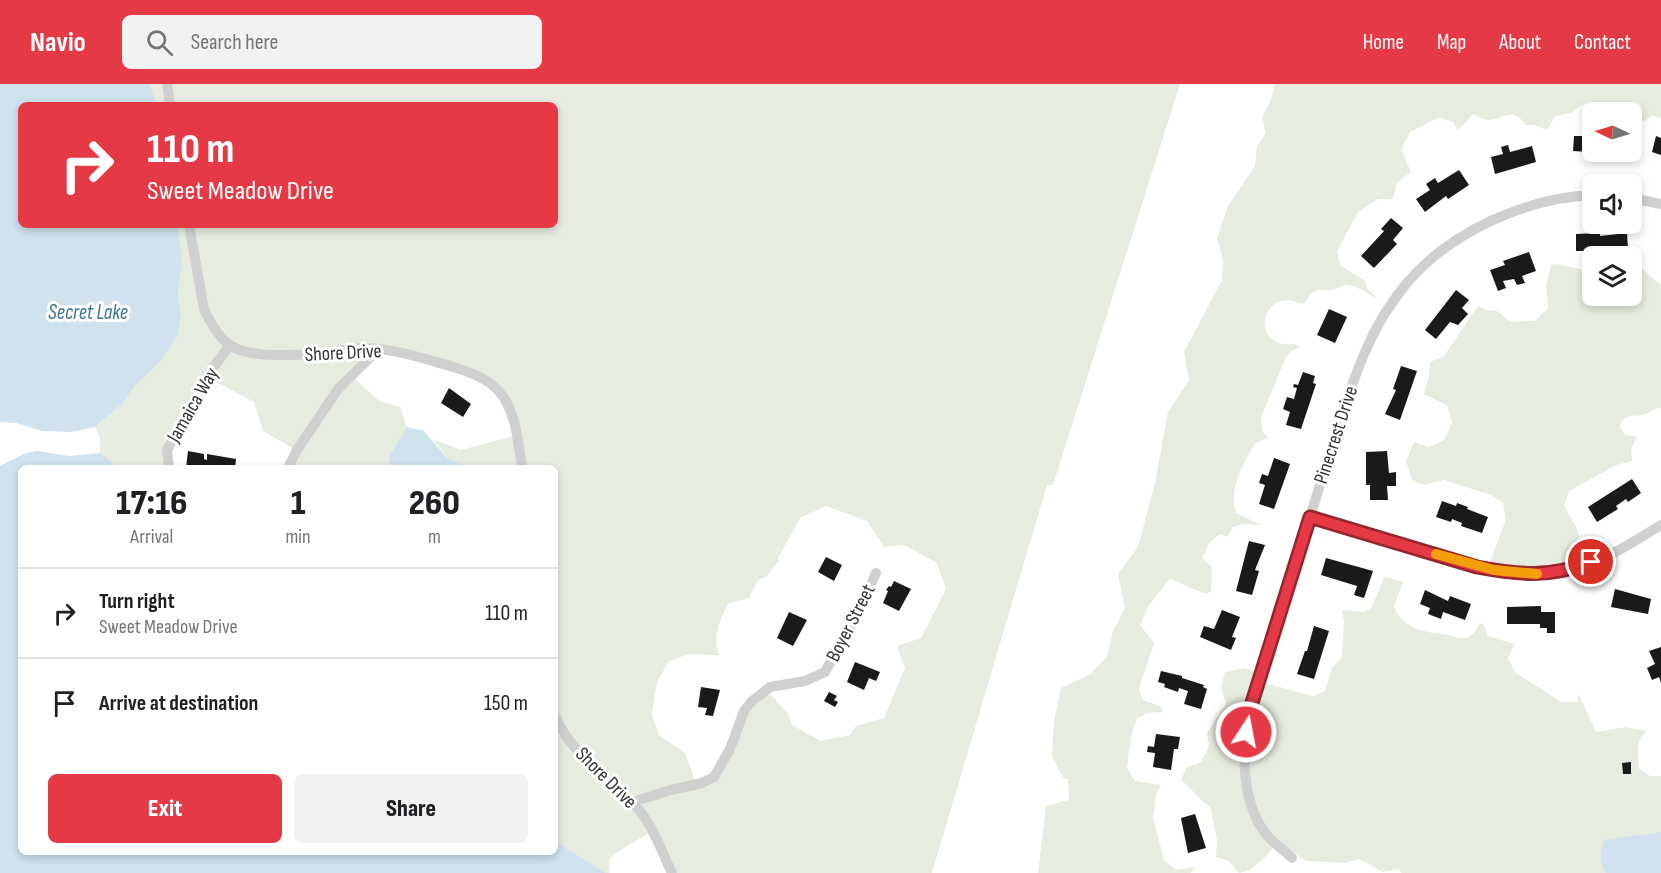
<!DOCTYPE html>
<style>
body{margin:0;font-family:"Sofia Sans Condensed",sans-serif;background:#f2f2f2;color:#202124;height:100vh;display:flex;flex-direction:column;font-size:22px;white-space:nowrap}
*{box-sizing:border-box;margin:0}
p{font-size:20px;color:#757577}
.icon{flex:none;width:33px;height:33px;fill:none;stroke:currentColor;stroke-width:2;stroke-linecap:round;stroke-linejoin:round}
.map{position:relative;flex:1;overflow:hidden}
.side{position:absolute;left:18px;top:381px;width:540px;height:390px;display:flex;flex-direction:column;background:#fff;border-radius:9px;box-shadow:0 3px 9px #0003}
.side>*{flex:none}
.hud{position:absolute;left:18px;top:18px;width:540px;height:126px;border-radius:9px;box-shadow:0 3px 9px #0003;background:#e63946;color:#fff;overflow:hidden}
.needle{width:39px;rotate:274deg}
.fabs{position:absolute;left:1582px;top:18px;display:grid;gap:12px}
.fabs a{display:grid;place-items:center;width:60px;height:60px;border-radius:9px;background:#fff;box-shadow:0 3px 9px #0003;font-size:30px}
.pin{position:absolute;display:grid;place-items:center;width:51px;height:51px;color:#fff;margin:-26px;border:3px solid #fff;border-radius:50%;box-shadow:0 2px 6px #0007}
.me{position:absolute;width:66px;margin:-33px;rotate:11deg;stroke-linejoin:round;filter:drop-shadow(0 0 4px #0008)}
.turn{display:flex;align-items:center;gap:21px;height:126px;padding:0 30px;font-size:27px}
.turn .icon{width:78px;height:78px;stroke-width:2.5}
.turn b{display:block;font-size:42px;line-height:51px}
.eta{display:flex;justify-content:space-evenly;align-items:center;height:102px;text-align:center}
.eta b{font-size:36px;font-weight:800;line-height:42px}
.cta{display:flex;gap:12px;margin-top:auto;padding:12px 30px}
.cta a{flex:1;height:69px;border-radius:9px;background:#e63946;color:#fff;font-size:24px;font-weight:800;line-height:69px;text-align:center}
.cta a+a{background:#f2f2f2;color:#202124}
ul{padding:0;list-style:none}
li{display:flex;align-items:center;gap:18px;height:90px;padding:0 30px;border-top:2px solid #e0e0e0}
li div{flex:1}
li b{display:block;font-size:22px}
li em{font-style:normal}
header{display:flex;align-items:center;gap:36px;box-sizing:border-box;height:84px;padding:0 30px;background:#e63946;color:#fff}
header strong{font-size:28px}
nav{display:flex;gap:33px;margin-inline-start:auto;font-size:21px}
.search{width:420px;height:54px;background:#f2f2f2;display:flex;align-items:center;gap:15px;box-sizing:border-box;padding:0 21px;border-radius:9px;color:#757577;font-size:22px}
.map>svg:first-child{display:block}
</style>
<header>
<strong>Navio</strong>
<div class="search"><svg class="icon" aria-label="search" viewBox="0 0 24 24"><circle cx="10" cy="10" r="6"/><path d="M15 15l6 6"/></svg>Search here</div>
<nav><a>Home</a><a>Map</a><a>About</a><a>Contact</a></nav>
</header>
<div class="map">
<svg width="1661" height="789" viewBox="0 0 1661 789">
<rect width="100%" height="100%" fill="#fff"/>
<path fill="#e6ecdf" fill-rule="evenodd" d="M150,0H1180L1053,401H1047L932,789H670L649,749L614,770L609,777V789H606L555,757V653L563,650L555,633V384H469L447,374L433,355L461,366L514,352L510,327L484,296L386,266L353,293L379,317L400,323L407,343L390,371L388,384H287L294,365L263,347L254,318L207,293L169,358L168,384H115L111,377L100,369V353L95,343L122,320L135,302L159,279L181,230L178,211L182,176L177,141H555V21H157ZM826,422L867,437L884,463L904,461L936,478L946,504L944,509L921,554L897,562L905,584L884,634L856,642L850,651L821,657L792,641L789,631L767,607L742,627L717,689L696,698L685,669L659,651L652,630L657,598L669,577L689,570L719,571C713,552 719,537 728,520L749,514L758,496L766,493L779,477L778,474L800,434Z
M1275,0H1661V34L1652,32L1636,42L1632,37V28H1619L1616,23L1599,19L1582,21L1571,29L1555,32L1547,46L1534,41H1525C1513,21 1504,36 1488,36C1483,36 1477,32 1473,30L1458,46L1453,38L1439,33L1410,48L1401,66L1411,88L1397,99L1393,115H1378L1358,128L1337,167L1340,181L1365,197L1367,204L1377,214C1368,210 1355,200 1345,201C1340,202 1336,206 1331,206C1313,205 1314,205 1304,220C1297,218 1288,215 1281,217C1266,221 1258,243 1271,254C1282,265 1290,257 1301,262L1291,267L1286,273L1261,333L1262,346L1268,354L1255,359C1243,381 1228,404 1236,429L1261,441L1242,440L1233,443L1227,453L1220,450L1210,458L1202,474L1212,483L1211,507L1206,510L1170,495L1149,521L1140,541L1154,559L1139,605L1143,616L1160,622L1163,628L1148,629L1137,634L1131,652L1127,684L1135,697L1161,701L1156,711L1153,734L1164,776L1176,786L1196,783L1190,789H1038L1046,722L1069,716L1068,695H1064L1052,673L1054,637L1061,604L1091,590L1107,572L1113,547L1125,524L1118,490L1138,463L1155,399L1168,328L1189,296L1184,268L1222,196L1223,177L1217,154L1228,122L1255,82L1257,62L1266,49L1262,34L1271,15Z
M1638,177L1639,183C1648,188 1652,196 1661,200V324C1654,324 1650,329 1643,331C1631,333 1624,329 1620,343L1625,351L1637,353L1631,365L1632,377L1616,381L1569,407L1564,421L1577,445L1589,480L1548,491L1488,484L1506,435L1503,419L1491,411L1444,396L1423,401L1412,396L1406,377L1414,358L1429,363L1444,356L1452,339L1447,321L1424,310L1429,292L1430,278L1444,272L1478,222L1487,226L1497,227L1510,238L1535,237L1548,224L1546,201L1551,181L1557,180L1593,188V212H1632V180Z
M1385,493L1403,498L1394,522C1404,547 1426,548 1449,551C1454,552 1459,555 1463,554C1472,554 1476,546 1480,539L1484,541L1488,552L1514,560L1508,575L1516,589L1561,618H1578V609L1596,648L1626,643L1647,647C1634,658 1638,670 1639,685L1650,692H1661V789H1402L1397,785L1383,788L1359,775L1344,779L1306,777L1278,758C1267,770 1257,786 1239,789L1229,777L1216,773L1217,756L1210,723C1198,715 1193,705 1181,696L1186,684L1201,678L1209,662L1207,649L1226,620L1221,603L1225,588L1245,584L1262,589L1264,599L1313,612L1325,607L1332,584L1342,573L1344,537L1342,528L1344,526L1364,528L1371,524Z"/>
<path fill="#cfe2ee" d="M0,0H150L157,21H21V141H177L178,143L182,176L178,211L181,230L178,251L159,279L135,302L122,320L95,343L71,348L42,347L16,339L0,338Z
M407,343L424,347L447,374L469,384H388L390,371Z
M37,367L69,372L100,369L111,377L115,384H21V768H555V757L606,789H0V382L26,369Z
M1661,748V789H1606C1598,777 1600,769 1604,756Z"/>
<path fill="#1a1a1a" d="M1589,48H1593V65H1589V68L1573,67L1574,52H1589Z
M1656,52L1661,54V71L1652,68Z
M1508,61L1510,68L1532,62L1536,78L1495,90L1491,73L1503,70L1501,63Z
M1459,86L1469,101L1448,115L1446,112L1425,128L1416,115L1430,106L1426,100L1435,94L1438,99Z
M1391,134L1403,144L1393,156L1397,160L1374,184L1361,172L1384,147L1381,145Z
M1600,149V152L1627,149L1628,165H1617V168L1611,169V172H1600V167H1576V150Z
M1529,168L1536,187L1522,192L1525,199L1517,201L1514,195L1503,197L1506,204L1498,207L1490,186L1505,181L1503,177Z
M1456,206L1469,216L1462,224L1468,230L1458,241L1450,238L1436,255L1425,246Z
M1329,225L1347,233L1335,259L1317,251Z
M1401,282L1417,287L1400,336L1385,330L1396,306L1393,305Z
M1303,288L1315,292L1313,299L1316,300L1301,345L1286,341L1290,328L1283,325L1287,313L1294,315L1297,304L1293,303L1294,300L1298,301Z
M449,304L471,320L463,333L441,319Z
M188,367L204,370V375L207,376V370L236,375L235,384H186Z
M1387,367L1389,389L1396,388V402H1387L1388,416H1370V401H1366V368Z
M1274,374L1290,380L1274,425L1259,420L1265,401L1259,399L1262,390L1268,392Z
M1632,395L1641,409L1628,418L1626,415L1616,422L1618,425L1597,438L1588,423Z
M1442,417L1456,422L1457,419L1468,423L1467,425L1488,433L1482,449L1461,442L1462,439L1452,435L1451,438L1436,433Z
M1249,457L1265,461L1255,486L1259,487L1252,511L1236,507Z
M826,473L842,481L834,497L818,488Z
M1326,474L1373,487L1364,514L1354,511L1357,502L1321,491Z
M894,497L911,505L899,527L883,519L888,507L886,506L889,502L891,503Z
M1615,505L1651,515L1648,530L1611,523Z
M1425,506L1448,517L1450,512L1471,520L1465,536L1443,528L1441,535L1428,530L1430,524L1420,520Z
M1541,522V528H1555V549H1547V544H1540V540H1507V523Z
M1222,526L1240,533L1232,553L1236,554L1231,566L1200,553L1204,542L1214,545Z
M789,528L807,536L793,562L777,554Z
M1314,542L1329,547L1314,595L1297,590L1305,567H1307Z
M1661,563V599L1659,593L1652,596L1647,584L1655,580L1649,567Z
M855,578L880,588L876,597L869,594L864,606L847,598Z
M1161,587L1182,592V594L1204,601L1203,603L1207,605L1201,625L1184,620L1188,607L1179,604L1178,608L1164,603L1165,600L1158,598Z
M701,603L720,606L713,632L705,631L707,624L698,623Z
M829,608L837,612L834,616L838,618L835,623L824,617Z
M1156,650L1180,653L1178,665H1174L1171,686L1153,683L1155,669L1147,668L1148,662L1154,663Z
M1631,678V690H1623L1622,679Z
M1195,730L1206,764L1188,769L1181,734Z"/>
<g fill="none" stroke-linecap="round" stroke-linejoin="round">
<path stroke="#d0d0d0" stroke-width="10" d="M167,0L170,21
M1632,114L1661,120
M189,141L204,225C221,262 234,270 274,271C289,271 305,271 320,270C335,268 350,264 365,264C395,265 422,274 450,282C470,288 492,295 504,314C516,333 519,362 522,384
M169,384L167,366L207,292L230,261
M288,384L297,366L338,305L379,265
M1310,433C1345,443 1380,454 1415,464C1464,479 1516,498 1567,487C1601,479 1632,459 1661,441
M555,632C571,670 606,691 634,720C652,739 661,766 672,789
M632,718L671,706L702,699L714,693L730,665L744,627L751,618L770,603L805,597L825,588L859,527L876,489
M1292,774C1284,766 1273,759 1266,750C1252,733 1246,707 1245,686C1241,643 1257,602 1269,562C1280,526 1292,490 1303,455C1314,419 1326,383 1337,347C1346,319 1354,292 1366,266C1376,242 1389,221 1406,200C1450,148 1525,114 1593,111"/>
</g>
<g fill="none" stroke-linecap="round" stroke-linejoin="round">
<defs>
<path id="route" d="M1246,648L1250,625L1310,433L1477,483C1520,491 1549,494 1591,478"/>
</defs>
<use href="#route" stroke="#96252e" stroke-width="15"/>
<use href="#route" stroke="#e63946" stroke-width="10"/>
<path stroke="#f59e0b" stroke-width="10" d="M1436,470L1494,486L1537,490"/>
</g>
<g text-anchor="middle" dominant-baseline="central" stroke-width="6" stroke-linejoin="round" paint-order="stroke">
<g font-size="20" fill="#333" stroke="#fff">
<text transform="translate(343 269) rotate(-3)">Shore Drive</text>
<text transform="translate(193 321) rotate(-60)">Jamaica Way</text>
<text transform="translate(1336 351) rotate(-72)">Pinecrest Drive</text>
<text transform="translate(851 539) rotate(-63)">Boyer Street</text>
<text transform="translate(606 694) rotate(45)">Shore Drive</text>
</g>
<g font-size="21" font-style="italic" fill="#3f7597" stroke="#fff">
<text x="88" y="228">Secret Lake</text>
</g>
</g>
</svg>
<div class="fabs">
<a><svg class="needle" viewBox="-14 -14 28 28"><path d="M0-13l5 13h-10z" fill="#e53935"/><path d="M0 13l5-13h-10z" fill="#757577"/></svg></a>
<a><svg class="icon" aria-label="sound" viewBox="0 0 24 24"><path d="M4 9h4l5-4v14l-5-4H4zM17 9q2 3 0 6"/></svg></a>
<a><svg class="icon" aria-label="layers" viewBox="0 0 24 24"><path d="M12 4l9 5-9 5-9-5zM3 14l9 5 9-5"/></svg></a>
</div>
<div class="pin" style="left:1591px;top:478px;background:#d93025"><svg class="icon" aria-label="arrive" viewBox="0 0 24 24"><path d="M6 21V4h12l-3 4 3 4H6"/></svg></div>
<svg class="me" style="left:1246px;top:648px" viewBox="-20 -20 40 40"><circle r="17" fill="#e63946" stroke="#fff" stroke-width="3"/><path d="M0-11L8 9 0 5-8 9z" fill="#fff"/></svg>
<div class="hud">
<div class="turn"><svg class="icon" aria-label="right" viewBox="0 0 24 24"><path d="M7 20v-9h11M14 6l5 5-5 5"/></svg><div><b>110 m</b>Sweet Meadow Drive</div></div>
</div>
<section class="side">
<div class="eta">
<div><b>17:16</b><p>Arrival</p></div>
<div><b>1</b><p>min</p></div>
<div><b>260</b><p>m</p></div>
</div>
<ul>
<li><svg class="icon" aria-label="right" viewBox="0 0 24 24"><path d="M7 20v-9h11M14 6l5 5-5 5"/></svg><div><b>Turn right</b><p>Sweet Meadow Drive</p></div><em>110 m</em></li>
<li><svg class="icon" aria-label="arrive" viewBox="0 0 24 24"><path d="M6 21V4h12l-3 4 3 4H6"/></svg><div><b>Arrive at destination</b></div><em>150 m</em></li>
</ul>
<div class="cta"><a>Exit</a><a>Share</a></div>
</section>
</div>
